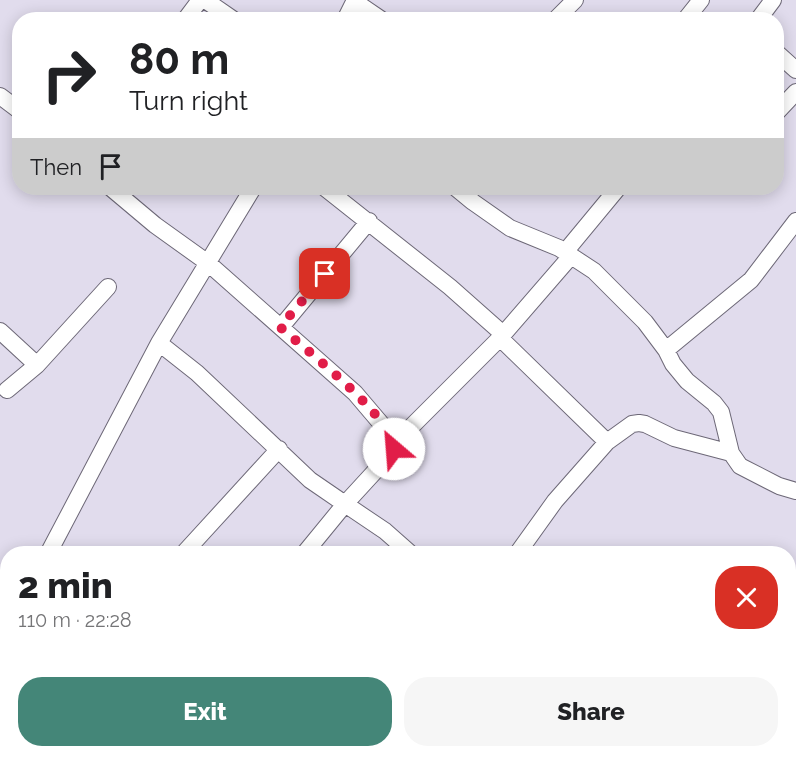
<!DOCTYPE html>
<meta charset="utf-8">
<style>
body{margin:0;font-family:Raleway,sans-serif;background:#f6f6f6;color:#202124;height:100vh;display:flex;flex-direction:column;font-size:22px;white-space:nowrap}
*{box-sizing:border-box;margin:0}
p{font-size:20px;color:#757577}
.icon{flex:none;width:33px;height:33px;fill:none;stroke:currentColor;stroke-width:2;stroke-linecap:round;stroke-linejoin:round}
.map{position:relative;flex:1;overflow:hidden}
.sheet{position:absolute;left:0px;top:546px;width:796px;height:212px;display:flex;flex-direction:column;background:#fff;border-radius:24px 24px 0 0;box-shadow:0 3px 15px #0003}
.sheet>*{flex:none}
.banner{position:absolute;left:12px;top:12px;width:772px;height:183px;border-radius:24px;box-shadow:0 3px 15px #0003;background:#fff;color:#202124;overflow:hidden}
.pin{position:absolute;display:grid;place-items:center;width:51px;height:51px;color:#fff;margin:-26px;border-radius:12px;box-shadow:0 3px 9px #0006}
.me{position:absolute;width:66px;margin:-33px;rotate:333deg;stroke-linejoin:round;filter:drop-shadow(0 0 4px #0008)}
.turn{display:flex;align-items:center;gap:21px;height:126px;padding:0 18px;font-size:27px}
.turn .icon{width:78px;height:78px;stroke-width:2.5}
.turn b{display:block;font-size:42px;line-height:51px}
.then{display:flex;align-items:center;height:57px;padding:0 18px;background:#0003;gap:12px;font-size:22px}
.round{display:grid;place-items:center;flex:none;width:63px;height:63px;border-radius:24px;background:#f6f6f6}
.head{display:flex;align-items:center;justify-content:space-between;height:102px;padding:0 18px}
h1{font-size:36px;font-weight:800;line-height:45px}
.action{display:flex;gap:12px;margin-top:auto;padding:12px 18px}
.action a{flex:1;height:69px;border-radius:24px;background:#448678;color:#fff;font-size:24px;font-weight:800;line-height:69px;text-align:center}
.action a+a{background:#f6f6f6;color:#202124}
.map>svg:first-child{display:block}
</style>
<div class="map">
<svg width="796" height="757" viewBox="0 0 796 757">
<rect width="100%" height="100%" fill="#e1dced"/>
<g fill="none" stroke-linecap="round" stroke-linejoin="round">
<defs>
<path id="street" d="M205,0L234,20
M354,1L382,20
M185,20L200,0
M345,20L355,0
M555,20L575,0
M685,20L701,0
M758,20L773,0
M777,53L796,70
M0,96L20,111
M777,112L796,92
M111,188L155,225L208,263L355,393L389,433L394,444V449L389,456L345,504L385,531L411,554
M325,188L450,287L503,334
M456,188L473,202L510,228L559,248L594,271L645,322L666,350L673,364L687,381L714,403L721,412L731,453L740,466L779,486L796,491
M565,252L618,188
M281,327L369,221
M0,331L37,365
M500,338L607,442L632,424L639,423L645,424L674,438L731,453
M159,343L197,373L310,480L345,504L304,554
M666,350L751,280L796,221
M7,390L37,365L108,287
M394,444L500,338L571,256
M48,554L159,343L253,188
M183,554L279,449
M517,554L555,501L607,442
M0,646L8,632
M0,706L8,711
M67,750L75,757
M143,750L151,757
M368,757L373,750
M458,757L460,750"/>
</defs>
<use href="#street" stroke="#6d6877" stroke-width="18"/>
<use href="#street" stroke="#fff" stroke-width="16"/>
</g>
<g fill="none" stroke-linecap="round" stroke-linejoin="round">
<path stroke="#e11d48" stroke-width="10" stroke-dasharray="0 18" d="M325,274L280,327C305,349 394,418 394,449"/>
</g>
</svg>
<div class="pin" style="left:325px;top:274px;background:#d93025"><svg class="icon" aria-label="arrive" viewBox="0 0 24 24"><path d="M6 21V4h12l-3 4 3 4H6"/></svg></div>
<svg class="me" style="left:394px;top:449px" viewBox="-20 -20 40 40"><circle r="19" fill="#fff"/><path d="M0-13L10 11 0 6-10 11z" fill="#e11d48"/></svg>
<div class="banner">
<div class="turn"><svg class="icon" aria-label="right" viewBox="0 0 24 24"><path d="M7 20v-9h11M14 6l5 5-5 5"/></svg><div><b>80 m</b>Turn right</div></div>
<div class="then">Then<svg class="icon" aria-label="arrive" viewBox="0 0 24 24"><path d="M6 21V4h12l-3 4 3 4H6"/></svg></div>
</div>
<section class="sheet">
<div class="head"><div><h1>2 min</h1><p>110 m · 22:28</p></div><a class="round" style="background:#d93025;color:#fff"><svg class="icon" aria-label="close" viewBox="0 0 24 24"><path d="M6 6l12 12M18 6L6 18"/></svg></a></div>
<div class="action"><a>Exit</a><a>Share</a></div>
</section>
</div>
